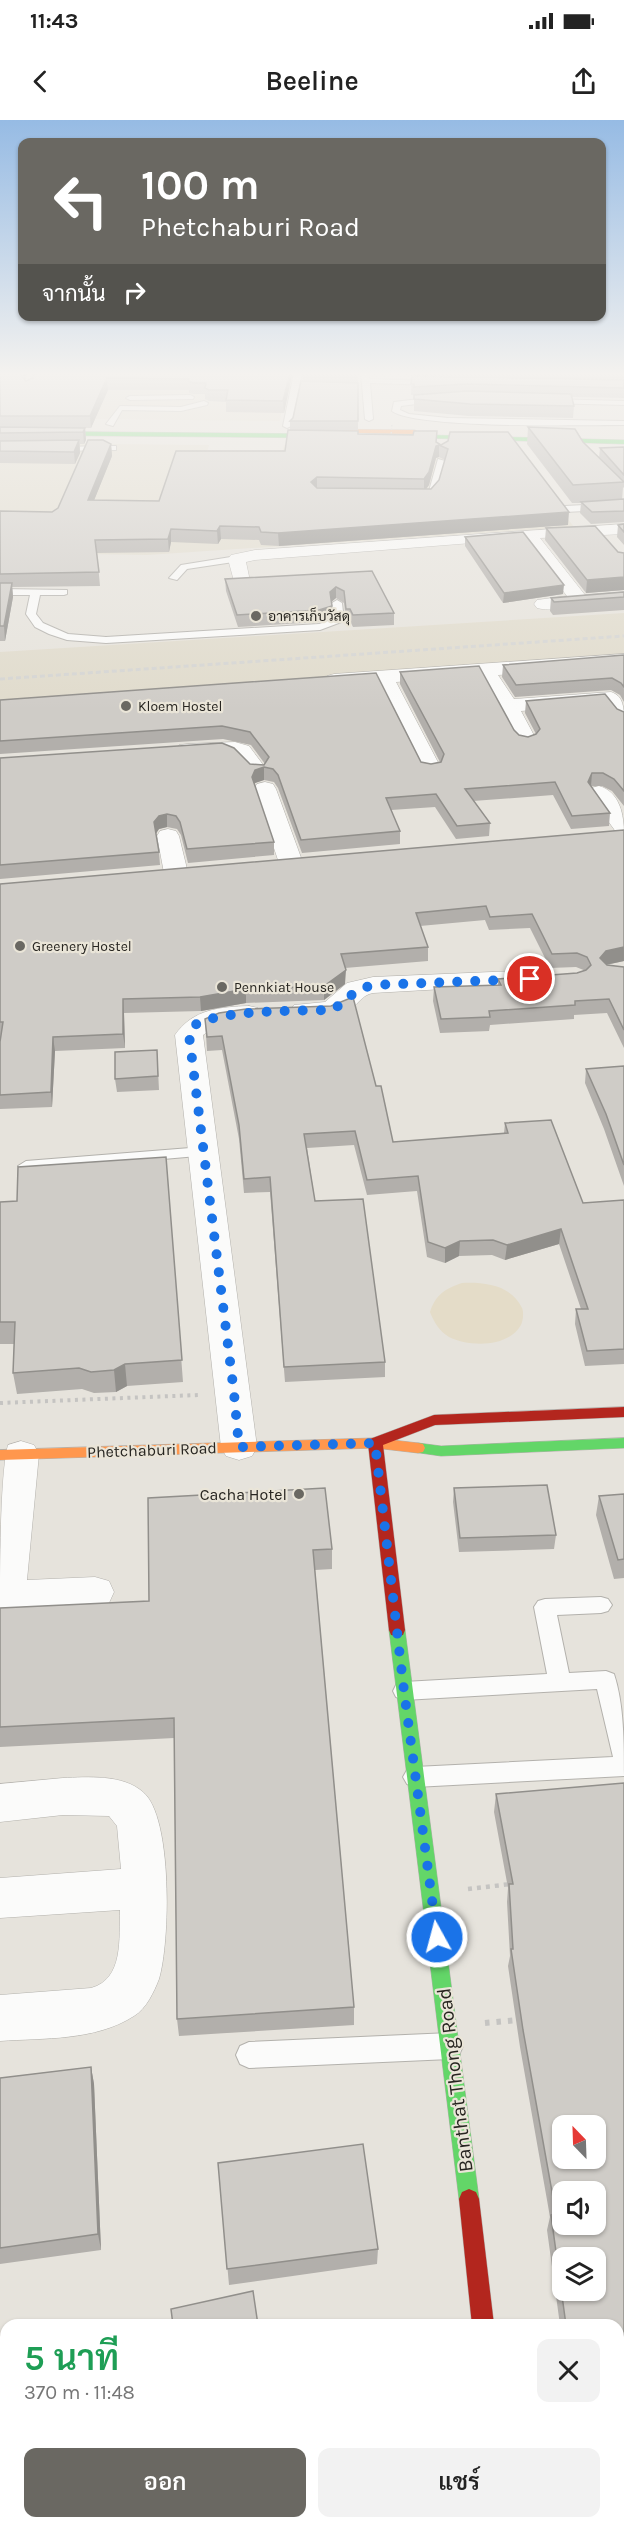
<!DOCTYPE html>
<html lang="th">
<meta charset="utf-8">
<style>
body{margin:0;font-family:Karla,Sarabun,sans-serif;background:#f2f2f2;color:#222;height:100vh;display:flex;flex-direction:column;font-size:22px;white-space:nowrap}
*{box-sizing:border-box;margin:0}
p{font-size:20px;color:#767676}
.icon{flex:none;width:33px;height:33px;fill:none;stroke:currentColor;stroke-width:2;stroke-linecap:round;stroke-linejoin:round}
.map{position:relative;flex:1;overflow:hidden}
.drawer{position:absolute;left:0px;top:2199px;width:624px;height:210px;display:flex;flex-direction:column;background:#fff;border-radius:18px 18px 0 0;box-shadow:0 2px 4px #0004}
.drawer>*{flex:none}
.banner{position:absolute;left:18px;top:18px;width:588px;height:183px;border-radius:12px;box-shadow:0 2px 4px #0004;background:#6a6862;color:#fff;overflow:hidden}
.needle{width:39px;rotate:337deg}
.fabs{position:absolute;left:552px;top:1995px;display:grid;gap:12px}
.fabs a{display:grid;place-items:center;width:54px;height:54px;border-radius:12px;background:#fff;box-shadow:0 2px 4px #0004;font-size:30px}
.pin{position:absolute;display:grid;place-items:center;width:51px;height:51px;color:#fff;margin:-26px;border:3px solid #fff;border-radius:50%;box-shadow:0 2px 6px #0007}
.me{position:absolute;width:66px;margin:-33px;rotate:353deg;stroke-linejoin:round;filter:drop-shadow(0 0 4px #0008)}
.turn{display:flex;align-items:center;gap:21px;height:126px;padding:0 24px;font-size:27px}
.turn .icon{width:78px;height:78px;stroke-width:2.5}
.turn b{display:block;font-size:42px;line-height:51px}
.then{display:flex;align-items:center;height:57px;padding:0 24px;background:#0003;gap:12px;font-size:22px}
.round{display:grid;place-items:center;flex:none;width:63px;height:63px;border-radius:12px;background:#f2f2f2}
.head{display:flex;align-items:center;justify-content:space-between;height:102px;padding:0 24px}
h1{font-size:36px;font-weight:600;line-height:45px;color:#1e9e55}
.action{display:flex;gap:12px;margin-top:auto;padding:12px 24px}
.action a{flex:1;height:69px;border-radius:12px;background:#6a6862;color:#fff;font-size:24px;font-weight:600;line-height:69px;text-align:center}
.action a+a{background:#f2f2f2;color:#222}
.status{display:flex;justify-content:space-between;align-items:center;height:42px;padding:0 30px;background:#fff;direction:ltr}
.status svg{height:16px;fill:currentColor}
header{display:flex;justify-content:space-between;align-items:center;height:78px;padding:0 24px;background:#fff;font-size:27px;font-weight:600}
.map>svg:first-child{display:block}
</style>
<div class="status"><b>11:43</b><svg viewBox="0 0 49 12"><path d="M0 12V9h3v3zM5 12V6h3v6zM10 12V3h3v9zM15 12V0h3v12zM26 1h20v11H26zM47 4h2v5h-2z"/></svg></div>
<header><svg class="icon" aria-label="back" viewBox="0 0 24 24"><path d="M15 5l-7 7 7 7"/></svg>Beeline<svg class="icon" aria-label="share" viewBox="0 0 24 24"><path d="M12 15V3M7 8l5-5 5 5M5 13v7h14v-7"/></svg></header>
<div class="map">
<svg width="624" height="2409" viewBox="0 0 624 2409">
<rect width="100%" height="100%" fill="#e6e3dc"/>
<path fill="#e0dbcc" d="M0,253H287L280,301L0,298Z
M0,323L209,325L192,381L280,343L284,325L513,328L574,407L147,435L87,434L0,423Z
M624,493V538L0,580V532Z"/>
<path fill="#e4dcc8" d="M462,1163C485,1162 511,1165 522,1188C524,1192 523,1201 521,1205C508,1228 469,1227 449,1217C439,1211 434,1202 430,1192C436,1174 445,1169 462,1163Z"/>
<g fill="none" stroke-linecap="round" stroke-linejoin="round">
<defs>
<path id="lane" d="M294,253H302L291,306L287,308L283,306Z
M361,253H369V259L436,261L440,263L436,265L370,263L373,299L369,301L365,299Z
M190,275L194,277L193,279L130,280L126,278L130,276Z
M436,277L440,279L439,281L401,286L400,290L409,294L448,298L624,301V305C584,305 416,309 392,291L394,282Z
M548,279L624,281V285L545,283L544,281Z
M204,281L208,283L207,285L181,291L122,290L113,306L106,304L120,286L181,287Z
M113,326H116V330L56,331L52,329L56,327Z
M438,339L445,341L437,373L417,379V375L429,371Z
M624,383V389L565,392L561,389L565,386Z
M237,436L240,437V441L187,449L177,460L169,458L181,445Z
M0,469L67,470V474L64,475H40L36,494L43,503L68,514L106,517L319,504L334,499L332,483L337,480L342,483L344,501L320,510L106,523L67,520L49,514L35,507L26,494L30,475H0Z
M203,1027L209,1029L211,1032L209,1035L26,1051L18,1046L26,1041Z
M601,1477L608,1479L612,1485L608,1491L601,1493L557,1495L569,1553L606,1551L614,1554C624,1584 624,1623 624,1656L415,1667L407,1664L403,1657L407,1650L415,1647L613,1637L597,1569L404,1580L396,1577L393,1571L396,1565L404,1562L547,1554L534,1487L538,1481L545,1479Z
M450,1913L459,1917L463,1926L459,1935L450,1939L249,1948L240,1944L236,1935L240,1926L249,1922Z"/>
<path id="street" d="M624,404V414L540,418L585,475L624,472V482C601,484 557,493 537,488L534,484L537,480L567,476L523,419L255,440L246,442L250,461L247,465H235L228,439L231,435L255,430Z
M624,534V546L498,555L514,579L611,572C624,576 624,589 624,602L617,600L605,584L521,591L537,621L533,625L526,627L519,625L515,621L479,556L396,562L441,648L438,653L430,654L422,653L419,648L377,563L334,566L327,564L324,560L327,556L334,554Z
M235,622L249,626L267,650L264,655C246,659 243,645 231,635L187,636L179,635L176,630L179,625L187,624Z
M265,662L273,664L276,669L303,743L299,748L291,750L283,748L279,743L254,669L257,664Z
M599,666C620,672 624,695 624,714L616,712L588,673L591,668Z
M168,709L176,711L179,716L188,753L184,758L176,760L168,758L164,753L157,716L160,711Z
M543,850L552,853L556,858L552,863L373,873C362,875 359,883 350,890C335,901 311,901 294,897L290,891L294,885L325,882L347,863L373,857Z
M249,886L258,888L262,894L258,900L220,904L203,915L257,1327L252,1336L239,1340L226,1336L221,1327L175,915C193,889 220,887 249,886Z
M21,1321L34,1325L39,1334L27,1460L95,1457L109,1461L114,1472L109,1483L95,1487L0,1491C0,1455 0,1352 8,1325Z
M63,1658C88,1657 122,1654 143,1672C173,1697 170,1823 159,1859C154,1872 146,1889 134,1896C95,1921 44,1918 0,1921V1875L91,1868C124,1859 119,1818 120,1790L0,1798V1758L121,1749L117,1706L109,1696L63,1695L0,1702V1664Z"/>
<path id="fast" d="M0,311L331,314L334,316L331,318L0,315Z
M392,314L624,320V324L390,317Z
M624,1318V1328L441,1336L413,1332L411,1328L413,1324L418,1323L441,1326Z
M397,1504L403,1505L405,1510L479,2079L476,2086L469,2089L462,2086L459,2079L389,1510L391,1505Z"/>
<path id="slow" d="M314,309L415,310L418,312L415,314L312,312Z
M375,1318L418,1323L423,1324L425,1328L423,1332L418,1333L375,1328L0,1340V1330Z"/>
<path id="jam" d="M624,1287V1297L435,1305L383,1325L405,1510L403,1515L397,1516L391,1515L389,1510L368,1323L370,1319L434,1295Z
M469,2069L476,2072L479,2079L494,2205H472L459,2079L462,2072Z
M494,2403H518V2409H494Z"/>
</defs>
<use href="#lane" stroke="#b3b1ac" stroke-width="2"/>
<use href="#street" stroke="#b3b1ac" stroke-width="1"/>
<use href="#fast" stroke="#b3b1ac" stroke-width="1"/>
<use href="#slow" stroke="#b3b1ac" stroke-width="1"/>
<use href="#jam" stroke="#b3b1ac" stroke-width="1"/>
<path stroke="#c5c4c2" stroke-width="4" stroke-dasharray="3 4.5" stroke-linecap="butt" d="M0,1283L198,1275"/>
<path stroke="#c5c4c2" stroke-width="4.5" stroke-dasharray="4 5" stroke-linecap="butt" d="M468,1769L511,1764"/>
<path stroke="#c5c4c2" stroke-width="6" stroke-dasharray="4.5 7" stroke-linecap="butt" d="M485,1903L519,1900"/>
<use href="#lane" fill="#fbfbfa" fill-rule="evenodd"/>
<use href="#street" fill="#fbfbfa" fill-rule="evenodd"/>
<use href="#fast" fill="#63d668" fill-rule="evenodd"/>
<use href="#slow" fill="#ff974d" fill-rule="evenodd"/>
<use href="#jam" fill="#b3261e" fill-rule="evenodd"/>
<path stroke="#d4d4d2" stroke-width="3" stroke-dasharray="5 3" stroke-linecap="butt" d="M0,559L624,516"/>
<path stroke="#c5c4c2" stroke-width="1.5" stroke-dasharray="1.5 2" stroke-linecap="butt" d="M391,317L392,303"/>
</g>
<path fill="#b2afab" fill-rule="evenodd" d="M0,253L26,261L33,258L35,253H294L292,255L284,293L226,292V282L209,281L205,279V274H194L189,273V270H108L91,308L12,307L85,308L86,320L84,324H80V333L75,344L0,343Z
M301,253H358V263L303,261V254Z
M412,253H624V278L572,277L574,286L573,298L469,296L414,291V275H411Z
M358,263V310H290V301L293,298Z
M528,307L583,322L599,338L600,328L624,327V368L623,367L622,380L624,379V402L591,404L580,393L581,383H572L527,324Z
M437,311L436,322L568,405L279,426L261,425L259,420L221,419L218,424L171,422L169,432L97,433L100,466L12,467L13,477L5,521H0V391L52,392L58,388L111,324L112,336L94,380L159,381L285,331L358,314L413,315ZM439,337L445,340L439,360L431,369H426L429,365L436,338Z
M624,404V425L617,417L618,405Z
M546,408L618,432L624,433V470L586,473L545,420Z
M465,417L563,474L503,483L465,426Z
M372,451L394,493V505L353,507L350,501H346L344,483L336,478L331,482L332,497L319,502L238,507L226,471L225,459Z
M624,472V490L553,495L550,491L551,478Z
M624,535V582L620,575L611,570L515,577L502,557L503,545Z
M400,552L514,610L519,615L528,617L536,614L525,593L526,581L617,589L624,592V686L612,671L602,666H591L610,693L609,706L571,709L553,675L473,681L490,703L489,716L456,719L435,687L391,690L400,711V724L302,733L278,668L274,662L264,660L255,663L254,665L274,722V735L188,743L181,715L177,709L167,707L159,709L156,713L159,732L160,745L0,759V638L264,645L265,644L251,625L223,619L0,634V580L376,553L421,642L431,644L440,642L400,564Z
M624,710V841L606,845H607L624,847V928L607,893L574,895V899L490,905L489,911L440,913L433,881L434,867L498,865V859L577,853L586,851L576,847L550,848L530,808L489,810L485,800L420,806L428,827V841L345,848V864L324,880L246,883L201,891L124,893L125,928L55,931L52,987L0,989V764Z
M205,899L376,966L393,1022L504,1013L505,1003L583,1083L624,1080V1244L585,1246L575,1204L576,1189H581L559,1124L505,1140L492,1135L459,1136L445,1143L427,1137L417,1071L367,1075L354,1025L307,1028L315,1081L385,1242V1257L285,1262L270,1072L244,1073L239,1019L222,930L207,931Z
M157,930L159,970L117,972L115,959Z
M624,946V1066L604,1009L585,963L586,949Z
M166,1037L183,1262L127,1266L116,1272L94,1273L82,1269L17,1274L13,1253L14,1224H0V1082L17,1081Z
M454,1368L556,1415L554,1429L459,1432L453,1382Z
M624,1374V1458L614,1459L596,1395L599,1376Z
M148,1378L332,1429V1449L315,1450L354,1887V1905L179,1916L177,1899L174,1618L0,1627V1488L149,1481Z
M624,1663V2409H589L588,2403H618V2205H560L547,2110L550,2097L520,1927L508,1846L510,1836L507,1782L508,1768L494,1692L496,1674Z
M91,1947L94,1964L101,2130L0,2144V1958Z
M218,2043L378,2129L377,2144L229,2165Z"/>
<path fill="#918f8b" d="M22,253H28L22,267L21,256Z
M290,253H294L292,255L284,293L283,281Z
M107,258L108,270L91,308L90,296Z
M85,308L86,320L84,324L83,312Z
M437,311L436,326L439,325V337L436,338L429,365L424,372V359L436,322Z
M79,320L80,333L75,344L74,332Z
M111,324L112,336L89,393L88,380Z
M317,357V370L311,362Z
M569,392L568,405L279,426L278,413Z
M220,406L221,419L218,424L217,411Z
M171,409V422L169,432L168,419Z
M624,457V470L586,473L587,460Z
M12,463L13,477L5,521L4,506Z
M564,465L563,474L503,483L504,473Z
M336,467V478L330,483V472Z
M332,486V497L319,502V490Z
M264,647V660L255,663L252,670V657L255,650Z
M592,653L591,666L588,662Z
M167,694V707L159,709L155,715L154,702L159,696Z
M624,827V841L605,845L600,838L606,831Z
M346,850L345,864L324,880V866Z
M246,869V883L201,891L200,877Z
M123,879L124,893L125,928L123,914Z
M53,917L55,931L52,987L51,972Z
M561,1109L559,1124L505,1140L507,1125Z
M460,1121L459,1136L445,1143V1128Z
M125,1244L127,1266L116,1272L114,1250Z
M91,1947L94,1964L101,2130L98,2114Z
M258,2403H296L272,2409H235Z"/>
<path fill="#cfccc7" stroke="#918f8b" stroke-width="1.5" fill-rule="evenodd" d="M0,253H22L21,256L26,261L33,258L35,253H290L283,281L226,280L228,270H209L205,268L206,263H193L188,261L189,259L107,258L90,296H0Z
M412,256L624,260V268L467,264L414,267V264H411Z
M301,261L358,263V301H290L293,298Z
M467,271L571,274L574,286L470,284L414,279V275Z
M0,307L85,308L83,312L0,313Z
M528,307L575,309L583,322L624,362L573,365Z
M288,310L358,311V314L413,315L414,311H437L436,322L441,325L448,321L450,312H508L569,392L278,413L261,412L259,407L220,406L217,411L171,409L168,419L95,420L99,452L0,454V391L52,392L58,388L88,320H103L111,324L88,380L159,381L176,331H285ZM439,325L448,329L439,360L431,369L317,368L311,362L317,357L424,359L429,352L436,326Z
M79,320L74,332L0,331V321Z
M624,327V355L600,328Z
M624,379V391L592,392L581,382Z
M624,404V412L618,405Z
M595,406L618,432L624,433V457L587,460L546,408Z
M523,412L564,465L504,473L465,417Z
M372,451L394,493L353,495L350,489H346L344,471L336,467L330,472L332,486L319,490L237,495L225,459Z
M0,463H12L4,506H0Z
M624,472V477L554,482L551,478Z
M624,535V567L621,563L612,558L516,565L503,545Z
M479,546L514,610L519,615L528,617L536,614L540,609L526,581L605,574L617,589L624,592V671L614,659L603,653H592L588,662L610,693L572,696L555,662L465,669L490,703L457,706L436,674L386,678L400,711L301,720L278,655L273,649L264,647L255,650L252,657L274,722L187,729L180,702L176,696L167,694L159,696L154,702L159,732L0,745V638L222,623L234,628L250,644L264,645L269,637L250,612L222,606L0,621V580L376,553L421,642L431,644L441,642L444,634L400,552Z
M624,710V827L606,831L600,838L607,845L624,847V910L609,879L575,881V885L489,891L490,897L441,899L434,867L501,865L498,859L577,853L586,850L591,845L587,837L577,833L552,834L532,794L490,797L486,786L416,793L428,827L341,834L346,850L324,866L246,869L200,877L123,879V914L53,917L51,972L0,975V922L3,902H0V764Z
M353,877L376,966H381L393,1022L508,1013L505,1003L551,1000L583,1083L624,1080V1229L587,1231L576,1189H588L561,1109L507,1125L493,1120L460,1121L445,1128L428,1122L418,1056L367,1060L355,1011L304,1014L315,1081L363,1079L385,1242L284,1247L270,1057L244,1059L239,1005L222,916L207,917L205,899L219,893L246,889L331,886Z
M157,930L158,956L115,959V932Z
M624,946V1045L606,994L586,949Z
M166,1037L182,1240L125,1244L114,1250L91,1252L79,1248L13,1253L15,1202H0V1082L17,1081L18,1047Z
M547,1365L556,1415L460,1418L454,1368Z
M325,1368L332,1429L313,1430L354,1887L177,1899L174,1598L0,1607V1488L149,1481L148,1378Z
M624,1374V1439L618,1440L599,1376Z
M624,1663V2409H596L595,2403H618V2205H566L551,2095L556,2094L523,1910L511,1829H513L509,1764H513L496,1674ZM562,2006H596V2038H562ZM562,2072H596V2104H562ZM562,2138H596V2170H562Z
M91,1947L98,2114L0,2128V1958Z
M363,2024L378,2129L227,2149L218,2043Z
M253,2171L258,2205H173L171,2189Z
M6,2344V2403H258L235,2409H0V2346Z"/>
<linearGradient id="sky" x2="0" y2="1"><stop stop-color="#96bbe4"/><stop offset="0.43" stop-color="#f4f2ef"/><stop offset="1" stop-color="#f4f2ef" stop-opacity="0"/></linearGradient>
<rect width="624" height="590" fill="url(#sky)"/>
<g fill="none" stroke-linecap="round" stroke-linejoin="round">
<path stroke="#1a73e8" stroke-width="10" stroke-dasharray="0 18" d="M437,1817L404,1571L375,1323L239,1327L234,1273L189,915C192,909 194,904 201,902C231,890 297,891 331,890C351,880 348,871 374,865L530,859"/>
</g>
<g fill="#6a6862" stroke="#eae5d8" stroke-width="2">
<circle cx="256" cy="496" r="6"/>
<circle cx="126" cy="586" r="6"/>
<circle cx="20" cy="826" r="6"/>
<circle cx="222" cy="867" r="6"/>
<circle cx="299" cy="1374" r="6"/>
</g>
<g text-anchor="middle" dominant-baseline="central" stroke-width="4.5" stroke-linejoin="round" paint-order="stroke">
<g font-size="14" fill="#272520" stroke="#eae5d8" text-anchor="start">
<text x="268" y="496">อาคารเก็บวัสดุ</text>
<text x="138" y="586">Kloem Hostel</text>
<text x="32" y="826">Greenery Hostel</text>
<text x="234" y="867">Pennkiat House</text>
</g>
<g font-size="16" fill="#272520" stroke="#eae5d8">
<text transform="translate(152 1330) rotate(-2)">Phetchaburi Road</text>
</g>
<g font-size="16" fill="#272520" stroke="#eae5d8" text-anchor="end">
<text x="287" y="1374">Cacha Hotel</text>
</g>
<g font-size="20" fill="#272520" stroke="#eae5d8">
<text transform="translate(455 1960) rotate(-97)">Banthat Thong Road</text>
</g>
</g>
</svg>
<div class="fabs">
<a><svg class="needle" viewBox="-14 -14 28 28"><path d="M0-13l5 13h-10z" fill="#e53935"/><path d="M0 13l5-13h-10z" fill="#767676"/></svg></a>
<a><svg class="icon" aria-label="sound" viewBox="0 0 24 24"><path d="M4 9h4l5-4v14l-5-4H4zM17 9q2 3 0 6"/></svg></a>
<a><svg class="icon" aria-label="layers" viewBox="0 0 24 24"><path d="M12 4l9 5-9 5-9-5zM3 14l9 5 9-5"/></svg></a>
</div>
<div class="pin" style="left:530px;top:859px;background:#d93025"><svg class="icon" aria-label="arrive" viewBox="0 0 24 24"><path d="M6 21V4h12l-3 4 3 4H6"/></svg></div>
<svg class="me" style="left:437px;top:1817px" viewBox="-20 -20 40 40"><circle r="17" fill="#1a73e8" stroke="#fff" stroke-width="3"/><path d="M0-11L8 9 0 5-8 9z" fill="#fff"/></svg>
<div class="banner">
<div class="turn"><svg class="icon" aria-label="left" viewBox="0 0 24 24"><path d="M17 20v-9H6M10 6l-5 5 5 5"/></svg><div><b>100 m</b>Phetchaburi Road</div></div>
<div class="then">จากนั้น<svg class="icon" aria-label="right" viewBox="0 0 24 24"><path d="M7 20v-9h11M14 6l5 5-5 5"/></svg></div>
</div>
<section class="drawer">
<div class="head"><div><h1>5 นาที</h1><p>370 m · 11:48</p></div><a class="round"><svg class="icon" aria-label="close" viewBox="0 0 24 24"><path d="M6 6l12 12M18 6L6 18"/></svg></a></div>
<div class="action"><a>ออก</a><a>แชร์</a></div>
</section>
</div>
